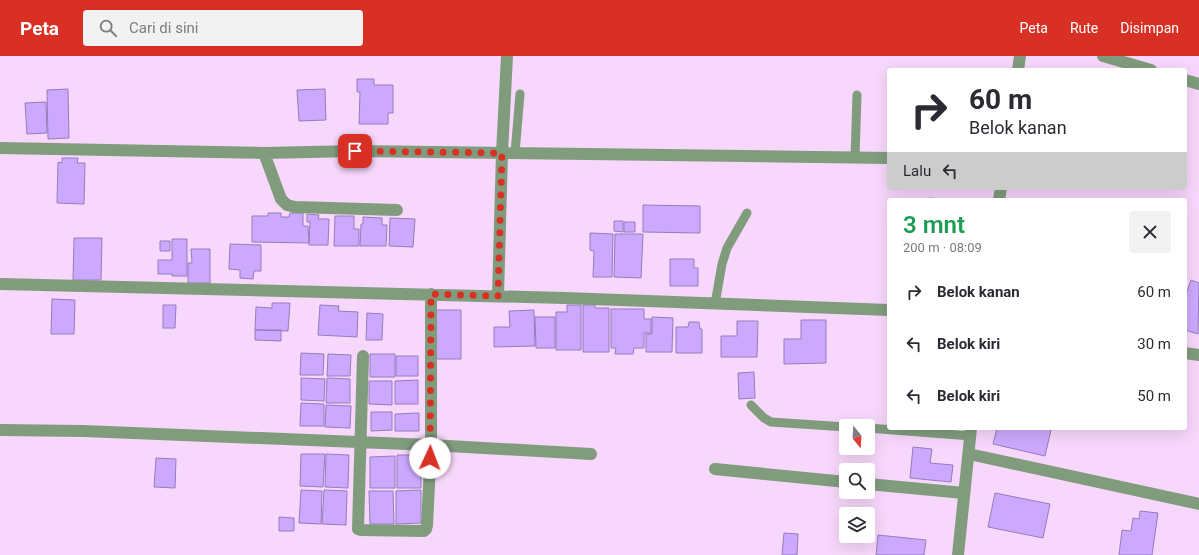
<!DOCTYPE html>
<html lang="id">
<meta charset="utf-8">
<style>
body{margin:0;font-family:Roboto,sans-serif;background:#f2f2f3;color:#2b2b33;height:100vh;display:flex;flex-direction:column;font-size:15px;white-space:nowrap}
*{box-sizing:border-box;margin:0}
p{font-size:13px;color:#7c7c81}
.icon{flex:none;width:22px;height:22px;fill:none;stroke:currentColor;stroke-width:2;stroke-linecap:round;stroke-linejoin:round}
.map{position:relative;flex:1;overflow:hidden}
.details{position:absolute;left:887px;top:142px;width:300px;height:232px;display:flex;flex-direction:column;background:#fff;border-radius:4px;box-shadow:0 4px 16px #0002}
.details>*{flex:none}
.top-card{position:absolute;left:887px;top:12px;width:300px;height:122px;border-radius:4px;box-shadow:0 4px 16px #0002;background:#fff;color:#2b2b33;overflow:hidden}
.needle{width:26px;rotate:162deg}
.tools{position:absolute;left:839px;top:363px;display:grid;gap:8px}
.tools a{display:grid;place-items:center;width:36px;height:36px;border-radius:4px;background:#fff;box-shadow:0 4px 16px #0002;font-size:20px}
.pin{position:absolute;display:grid;place-items:center;width:34px;height:34px;color:#fff;margin:-17px;border-radius:8px;box-shadow:0 2px 6px #0006}
.me{position:absolute;width:44px;margin:-22px;rotate:2deg;stroke-linejoin:round;filter:drop-shadow(0 0 3px #0008)}
.turn{display:flex;align-items:center;gap:14px;height:84px;padding:0 16px;font-size:18px}
.turn .icon{width:52px;height:52px;stroke-width:2.5}
.turn b{display:block;font-size:28px;line-height:34px}
.then{display:flex;align-items:center;height:38px;padding:0 16px;background:#0003;gap:8px;font-size:15px}
.round{display:grid;place-items:center;flex:none;width:42px;height:42px;border-radius:4px;background:#f2f2f3}
.summary{display:flex;align-items:center;justify-content:space-between;height:68px;padding:0 16px}
h1{font-size:24px;font-weight:600;line-height:30px;color:#1e9e55}
ul{padding:0;list-style:none}
li{display:flex;align-items:center;gap:12px;height:52px;padding:0 16px}
li div{flex:1}
li b{display:block;font-size:15px}
li em{font-style:normal}
header{display:flex;align-items:center;gap:24px;box-sizing:border-box;height:56px;padding:0 20px;background:#d93025;color:#fff}
header strong{font-size:19px}
nav{display:flex;gap:22px;margin-inline-start:auto;font-size:14px}
.search{width:280px;height:36px;background:#f2f2f3;display:flex;align-items:center;gap:10px;box-sizing:border-box;padding:0 14px;border-radius:4px;color:#7c7c81;font-size:15px}
.map>svg:first-child{display:block}
</style>
<header>
<strong>Peta</strong>
<div class="search"><svg class="icon" aria-label="search" viewBox="0 0 24 24"><circle cx="10" cy="10" r="6"/><path d="M15 15l6 6"/></svg>Cari di sini</div>
<nav><a>Peta</a><a>Rute</a><a>Disimpan</a></nav>
</header>
<div class="map">
<svg width="1199" height="499" viewBox="0 0 1199 499">
<rect width="100%" height="100%" fill="#f7d7fb"/>
<path fill="#cca9fe" stroke="#967cbb" d="M357,23H374V29H393V57H388V68H359L360,36H357Z
M68,33L69,82L48,83L47,34Z
M325,33L326,64L299,65L297,34Z
M46,46L47,77L27,78L25,47Z
M62,102H78L77,107H85L84,148L57,147L58,106L62,107Z
M929,142L957,144H929Z
M643,149L700,150V177L643,176Z
M268,157H281V161H289L290,157H303V170H308L309,187L252,186V160H268Z
M307,158L319,159L318,163H329L328,189H309L310,166H307Z
M335,160H354V173H359V190H334Z
M363,161L382,162V169H387L386,190H360L361,168H363Z
M390,162L415,163L413,191L389,190Z
M614,165H623V176L614,175Z
M624,166H635V176H624Z
M590,177L613,178L612,221H593L594,195L590,194Z
M615,178H643L641,222L614,221Z
M74,182H102L101,224H73Z
M172,183H187V220H172V218H158V204H172Z
M160,185H170V195H160Z
M230,188L261,189V215H254L253,223L240,222V214L229,213Z
M191,193H210V227H188V207H192Z
M670,203H694V212H698V230H670Z
M1191,224L1199,227L1198,278L1185,274V242Z
M52,243L75,244L74,278H51Z
M272,247H290L288,275L255,274L256,251L272,252Z
M163,249H176L175,272H163Z
M320,249L339,250L338,255L358,256L357,281L318,279Z
M567,249H581V294H556V256H567Z
M583,249H595V252H609V296H583Z
M611,253H644V263H651V277H644V292H634L633,298H615L616,292H611Z
M436,254H461V303H436Z
M534,254L535,290L494,291V271H510L509,255Z
M367,257L383,258L382,284H366Z
M535,261H555V292H536Z
M652,261L673,262L672,296H646V278H652Z
M801,264H826V307L784,308V283H801Z
M737,265H758L757,301H721V280H737Z
M689,266H699L700,273H702V297H676V271H688Z
M255,274H281V285L255,284Z
M301,297L324,298L323,319H300Z
M328,298L351,299L350,320H327Z
M370,298H395V321H370Z
M396,300H418V320H396Z
M754,316L755,342L739,343L738,317Z
M301,322L325,323L324,345L301,344Z
M327,322L350,323V347H326Z
M418,324V348H395V325Z
M369,325H392V349L369,348Z
M301,347L324,348V370H300Z
M326,349L351,350L350,372L325,371Z
M371,356H392V374L371,375Z
M419,357V375H395V358Z
M997,372H1042L1051,374L1045,400L993,388Z
M913,391L932,393L930,407L953,409L951,426L910,422Z
M301,398H325L323,431L300,430Z
M326,398L349,399L348,432L325,431Z
M397,399H421V432H397Z
M395,400V432H370V401Z
M156,402L176,403L175,432L154,431Z
M301,434L322,435L321,468L299,467Z
M324,434L347,435L346,469L322,468Z
M421,434V467L396,468V435Z
M369,435H393L394,468H370Z
M995,437L1050,448L1043,482L988,471Z
M1140,455L1158,457L1152,499H1119L1122,474L1131,475L1133,462L1139,463Z
M279,461L294,462V475H279Z
M784,477L798,478L797,499H782Z
M878,479L926,484L924,499H876Z"/>
<g fill="none" stroke-linecap="round" stroke-linejoin="round">
<path stroke="#809c7d" stroke-width="9" d="M515,97L520,38
M855,102L857,39
M715,248L722,208L727,192L747,157
M751,349L764,362L771,366L846,371
M868,372L971,380"/>
<path stroke="#809c7d" stroke-width="12" d="M1103,0L1151,14
M1018,14L1020,0
M1185,24L1199,28
M0,92L264,97L355,95L889,102
M264,97L281,143L287,149L295,151L397,154
M999,144L1001,132
M0,228L565,242L889,254
M498,240L502,97L507,0
M1185,297L1199,299
M363,300L358,473L361,474L424,475L426,473L427,469L431,389V238
M0,374L84,375L431,389L591,398
M969,398L1199,448
M715,413L846,426
M868,428L964,437
M958,499L971,372"/>
</g>
<g fill="none" stroke-linecap="round" stroke-linejoin="round">
<path stroke="#d93025" stroke-width="7" stroke-dasharray="0 12.6" d="M355,95L502,97L498,240L431,238L430,402"/>
</g>
</svg>
<div class="tools">
<a><svg class="needle" viewBox="-14 -14 28 28"><path d="M0-13l5 13h-10z" fill="#e53935"/><path d="M0 13l5-13h-10z" fill="#7c7c81"/></svg></a>
<a><svg class="icon" aria-label="search" viewBox="0 0 24 24"><circle cx="10" cy="10" r="6"/><path d="M15 15l6 6"/></svg></a>
<a><svg class="icon" aria-label="layers" viewBox="0 0 24 24"><path d="M12 4l9 5-9 5-9-5zM3 14l9 5 9-5"/></svg></a>
</div>
<div class="pin" style="left:355px;top:95px;background:#d93025"><svg class="icon" aria-label="arrive" viewBox="0 0 24 24"><path d="M6 21V4h12l-3 4 3 4H6"/></svg></div>
<svg class="me" style="left:430px;top:402px" viewBox="-20 -20 40 40"><circle r="19" fill="#fff"/><path d="M0-13L10 11 0 6-10 11z" fill="#d93025"/></svg>
<div class="top-card">
<div class="turn"><svg class="icon" aria-label="right" viewBox="0 0 24 24"><path d="M7 20v-9h11M14 6l5 5-5 5"/></svg><div><b>60 m</b>Belok kanan</div></div>
<div class="then">Lalu<svg class="icon" aria-label="left" viewBox="0 0 24 24"><path d="M17 20v-9H6M10 6l-5 5 5 5"/></svg></div>
</div>
<section class="details">
<div class="summary"><div><h1>3 mnt</h1><p>200 m · 08:09</p></div><a class="round"><svg class="icon" aria-label="close" viewBox="0 0 24 24"><path d="M6 6l12 12M18 6L6 18"/></svg></a></div>
<ul>
<li><svg class="icon" aria-label="right" viewBox="0 0 24 24"><path d="M7 20v-9h11M14 6l5 5-5 5"/></svg><div><b>Belok kanan</b></div><em>60 m</em></li>
<li><svg class="icon" aria-label="left" viewBox="0 0 24 24"><path d="M17 20v-9H6M10 6l-5 5 5 5"/></svg><div><b>Belok kiri</b></div><em>30 m</em></li>
<li><svg class="icon" aria-label="left" viewBox="0 0 24 24"><path d="M17 20v-9H6M10 6l-5 5 5 5"/></svg><div><b>Belok kiri</b></div><em>50 m</em></li>
</ul>
</section>
</div>
